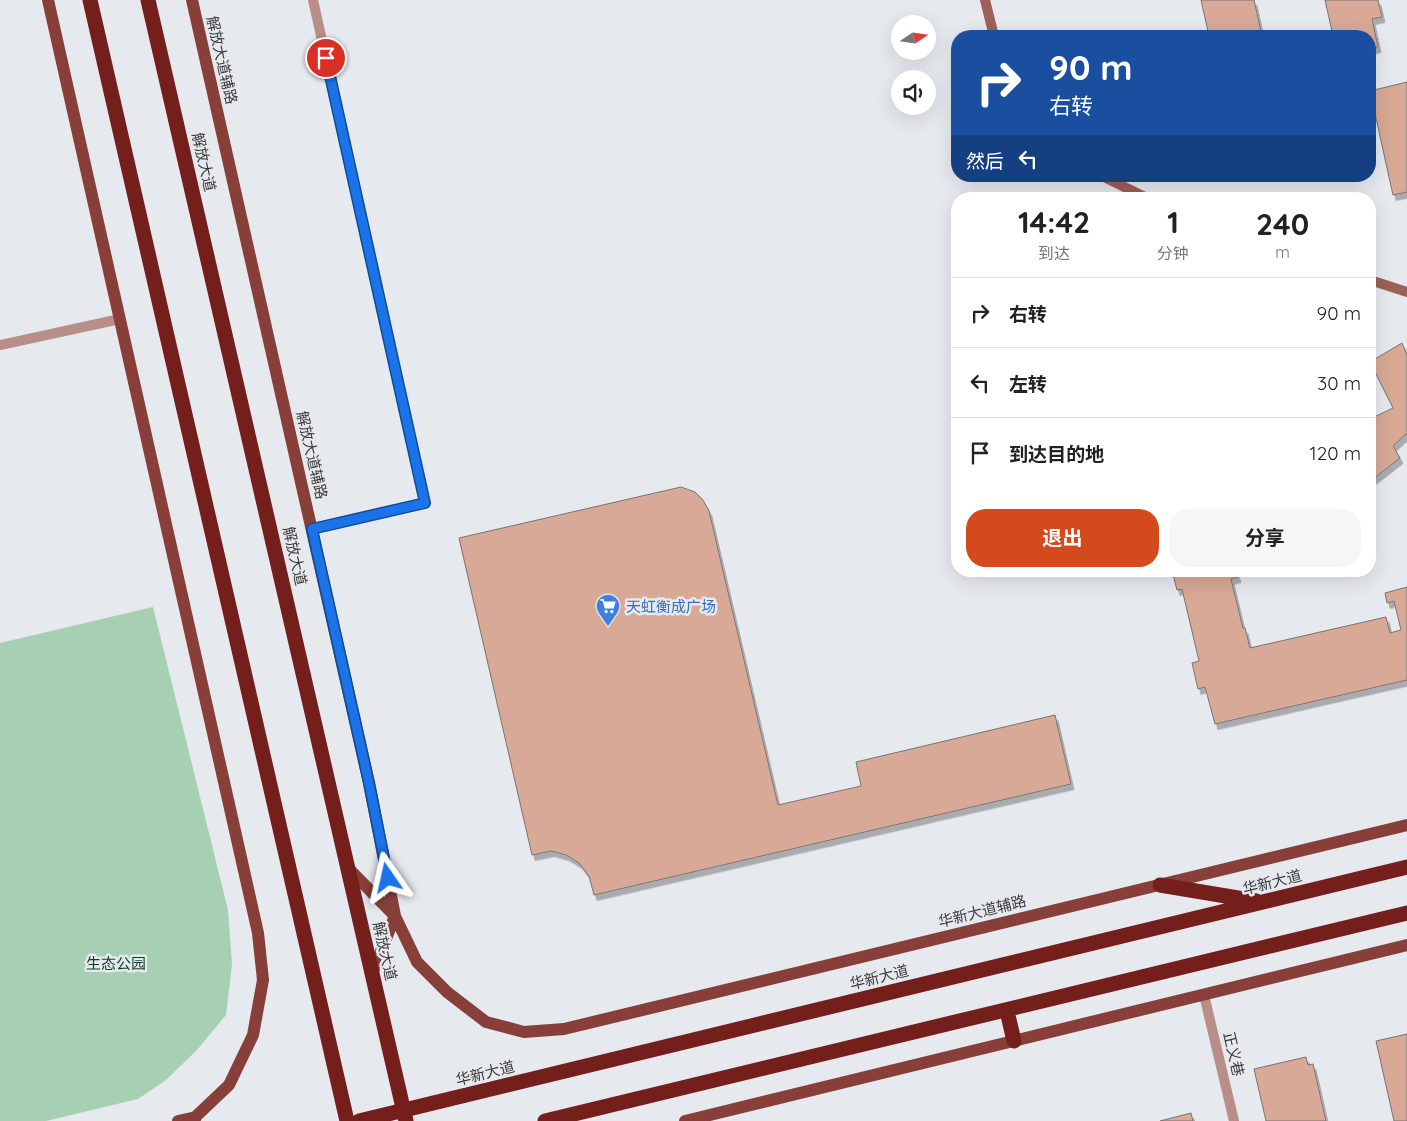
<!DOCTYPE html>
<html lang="zh">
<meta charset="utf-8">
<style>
body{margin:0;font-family:Quicksand,"Noto Sans SC",sans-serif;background:#f6f6f6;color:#222;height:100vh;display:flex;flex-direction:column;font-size:19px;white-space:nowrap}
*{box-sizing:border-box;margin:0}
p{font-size:16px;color:#767676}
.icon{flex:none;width:28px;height:28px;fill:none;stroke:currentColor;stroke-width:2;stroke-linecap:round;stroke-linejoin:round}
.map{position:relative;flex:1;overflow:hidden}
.side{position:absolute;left:951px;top:192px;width:425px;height:385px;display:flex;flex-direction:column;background:#fff;border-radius:20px;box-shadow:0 5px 20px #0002}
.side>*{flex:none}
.guide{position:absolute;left:951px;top:30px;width:425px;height:152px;border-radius:20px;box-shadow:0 5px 20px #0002;background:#1a4fa0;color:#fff;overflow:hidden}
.needle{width:32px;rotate:77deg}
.tools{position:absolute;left:891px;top:15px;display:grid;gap:10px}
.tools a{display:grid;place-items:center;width:45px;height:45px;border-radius:50%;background:#fff;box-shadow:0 5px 20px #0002;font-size:25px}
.pin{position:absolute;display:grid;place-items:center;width:42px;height:42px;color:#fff;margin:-21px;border:2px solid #fff;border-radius:50%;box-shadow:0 1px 5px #0007}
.me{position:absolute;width:55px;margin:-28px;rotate:349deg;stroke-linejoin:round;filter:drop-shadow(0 0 4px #0008)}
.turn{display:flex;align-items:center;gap:18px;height:105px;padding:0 15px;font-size:22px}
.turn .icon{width:65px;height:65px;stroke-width:2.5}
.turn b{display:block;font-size:35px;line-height:42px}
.then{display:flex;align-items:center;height:48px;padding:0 15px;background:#0003;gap:10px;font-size:19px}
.eta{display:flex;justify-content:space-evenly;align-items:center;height:85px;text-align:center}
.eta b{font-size:30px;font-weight:700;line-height:35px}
.primary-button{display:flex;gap:10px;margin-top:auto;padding:10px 15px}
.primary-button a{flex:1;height:58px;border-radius:20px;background:#d34b1d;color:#fff;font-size:20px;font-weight:700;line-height:58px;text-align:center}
.primary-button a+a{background:#f6f6f6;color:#222}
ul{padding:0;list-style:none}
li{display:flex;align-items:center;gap:15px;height:70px;padding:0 15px;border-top:1px solid #e0e0e0}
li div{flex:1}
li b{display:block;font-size:19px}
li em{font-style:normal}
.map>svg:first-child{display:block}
</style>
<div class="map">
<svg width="1407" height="1121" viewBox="0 0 1407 1121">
<defs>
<filter id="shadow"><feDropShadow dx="3" dy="5.5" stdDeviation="0" flood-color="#0004"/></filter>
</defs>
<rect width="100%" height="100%" fill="#e6e9ee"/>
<path fill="#a7cfb4" d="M153,607L228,910L232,964L226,1015L197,1050L166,1080L138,1099L46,1121H0V643Z"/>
<path fill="#d7a996" stroke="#797371" filter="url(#shadow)" d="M1201,0H1254L1262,36H1209Z
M1325,0H1378L1382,17L1372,19L1378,47L1370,49V36H1333Z
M1407,82V192L1393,195L1370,91Z
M1402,343L1407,355V433L1393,446L1400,458L1373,479L1370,475V419L1393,408L1370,362Z
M681,487L695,492L703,500L709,511L778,805L861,786L856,762L1055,715L1071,784L594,895L589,876L579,863L566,855L551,851L532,855L459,538Z
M1172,571H1236L1238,577L1231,579L1243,628H1245L1250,648L1386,617L1390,633L1401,630L1394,601L1387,603L1385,593L1407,587V680L1215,724L1205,687L1198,689L1192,663L1199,661L1182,589L1177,590Z
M1407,1034V1121H1394L1376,1041Z
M1306,1057L1308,1065L1313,1064L1326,1121H1266L1254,1069Z
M1191,1113L1193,1121H1160Z"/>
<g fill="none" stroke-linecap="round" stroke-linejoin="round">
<path stroke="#b98d88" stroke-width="10" d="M0,345L120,319
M312,529L425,503L313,0
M1204,995L1234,1121"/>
<path stroke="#9e605a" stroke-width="10" d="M985,0L994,36
M1102,176L1149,199
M1370,280L1407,292"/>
<path stroke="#893f39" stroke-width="12" d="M48,0L258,933L263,980L253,1035L229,1085L191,1121
M192,0L369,783L395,916L372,974
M349,869L395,916L417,962L447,992L486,1022L524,1032L564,1029L1407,825
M178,1121L196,1117
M685,1121L1407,945"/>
<path stroke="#751f1d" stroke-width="15" d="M90,0L347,1121
M148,0L406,1121
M1160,885L1256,901
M1007,1011L1014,1041
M359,1121L1407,867
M545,1121L1407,913"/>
</g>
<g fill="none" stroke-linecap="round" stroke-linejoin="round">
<defs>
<path id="route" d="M326,58L425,503L312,529L369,783L388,878"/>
</defs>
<use href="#route" stroke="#114b97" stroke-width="12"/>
<use href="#route" stroke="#1a73e8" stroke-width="9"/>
</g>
<defs>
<symbol id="supermarket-pin" viewBox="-11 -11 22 30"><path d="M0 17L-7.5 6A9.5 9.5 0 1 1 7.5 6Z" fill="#3f7fe0" stroke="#e6e9ee"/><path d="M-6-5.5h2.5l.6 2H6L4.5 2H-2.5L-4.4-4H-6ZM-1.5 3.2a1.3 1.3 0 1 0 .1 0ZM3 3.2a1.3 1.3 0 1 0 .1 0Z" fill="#fff"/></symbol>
</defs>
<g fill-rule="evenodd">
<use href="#supermarket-pin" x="594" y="592" width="28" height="38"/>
</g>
<g text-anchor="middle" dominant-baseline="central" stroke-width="5" stroke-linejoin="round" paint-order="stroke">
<g font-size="15" fill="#393a3c" stroke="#e6e9ee">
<text transform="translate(222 60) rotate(77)">解放大道辅路</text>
<text transform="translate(204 162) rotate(77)">解放大道</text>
<text transform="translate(312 455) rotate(77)">解放大道辅路</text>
<text transform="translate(295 556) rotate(77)">解放大道</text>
<text transform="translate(1272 882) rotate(-14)">华新大道</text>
<text transform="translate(982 911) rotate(-14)">华新大道辅路</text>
<text transform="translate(385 951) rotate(77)">解放大道</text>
<text transform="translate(879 977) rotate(-14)">华新大道</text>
<text transform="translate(1234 1054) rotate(77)">正义巷</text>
<text transform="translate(485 1073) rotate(-14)">华新大道</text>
</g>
<g font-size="15" fill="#366cbe" stroke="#e6e9ee" text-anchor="start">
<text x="626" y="606">天虹衡成广场</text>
</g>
<g font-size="15" fill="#0b3f23" stroke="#e6e9ee">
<text x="116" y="963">生态公园</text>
</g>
</g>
</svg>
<div class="tools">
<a><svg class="needle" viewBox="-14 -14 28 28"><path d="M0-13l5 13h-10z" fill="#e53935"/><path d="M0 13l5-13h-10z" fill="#767676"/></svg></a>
<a><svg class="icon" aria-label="sound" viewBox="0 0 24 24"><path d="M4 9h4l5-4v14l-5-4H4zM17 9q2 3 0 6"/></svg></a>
</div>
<div class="pin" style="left:326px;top:58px;background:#d93025"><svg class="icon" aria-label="arrive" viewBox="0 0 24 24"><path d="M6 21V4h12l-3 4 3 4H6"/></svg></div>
<svg class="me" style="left:388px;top:878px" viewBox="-20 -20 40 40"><path d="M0-17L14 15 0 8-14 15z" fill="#1a73e8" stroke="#fff" stroke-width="4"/></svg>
<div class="guide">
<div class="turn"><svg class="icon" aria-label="right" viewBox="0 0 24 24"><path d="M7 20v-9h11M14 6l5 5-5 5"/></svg><div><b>90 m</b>右转</div></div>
<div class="then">然后<svg class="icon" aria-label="left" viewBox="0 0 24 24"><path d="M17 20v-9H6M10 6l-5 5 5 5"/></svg></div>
</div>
<section class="side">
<div class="eta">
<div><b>14:42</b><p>到达</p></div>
<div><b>1</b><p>分钟</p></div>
<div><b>240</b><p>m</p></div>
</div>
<ul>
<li><svg class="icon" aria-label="right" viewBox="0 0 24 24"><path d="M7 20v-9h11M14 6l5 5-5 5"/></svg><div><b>右转</b></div><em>90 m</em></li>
<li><svg class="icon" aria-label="left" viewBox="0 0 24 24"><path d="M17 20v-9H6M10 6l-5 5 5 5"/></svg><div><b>左转</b></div><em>30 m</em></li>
<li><svg class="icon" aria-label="arrive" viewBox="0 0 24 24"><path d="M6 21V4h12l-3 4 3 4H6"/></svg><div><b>到达目的地</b></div><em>120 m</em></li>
</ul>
<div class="primary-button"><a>退出</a><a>分享</a></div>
</section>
</div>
